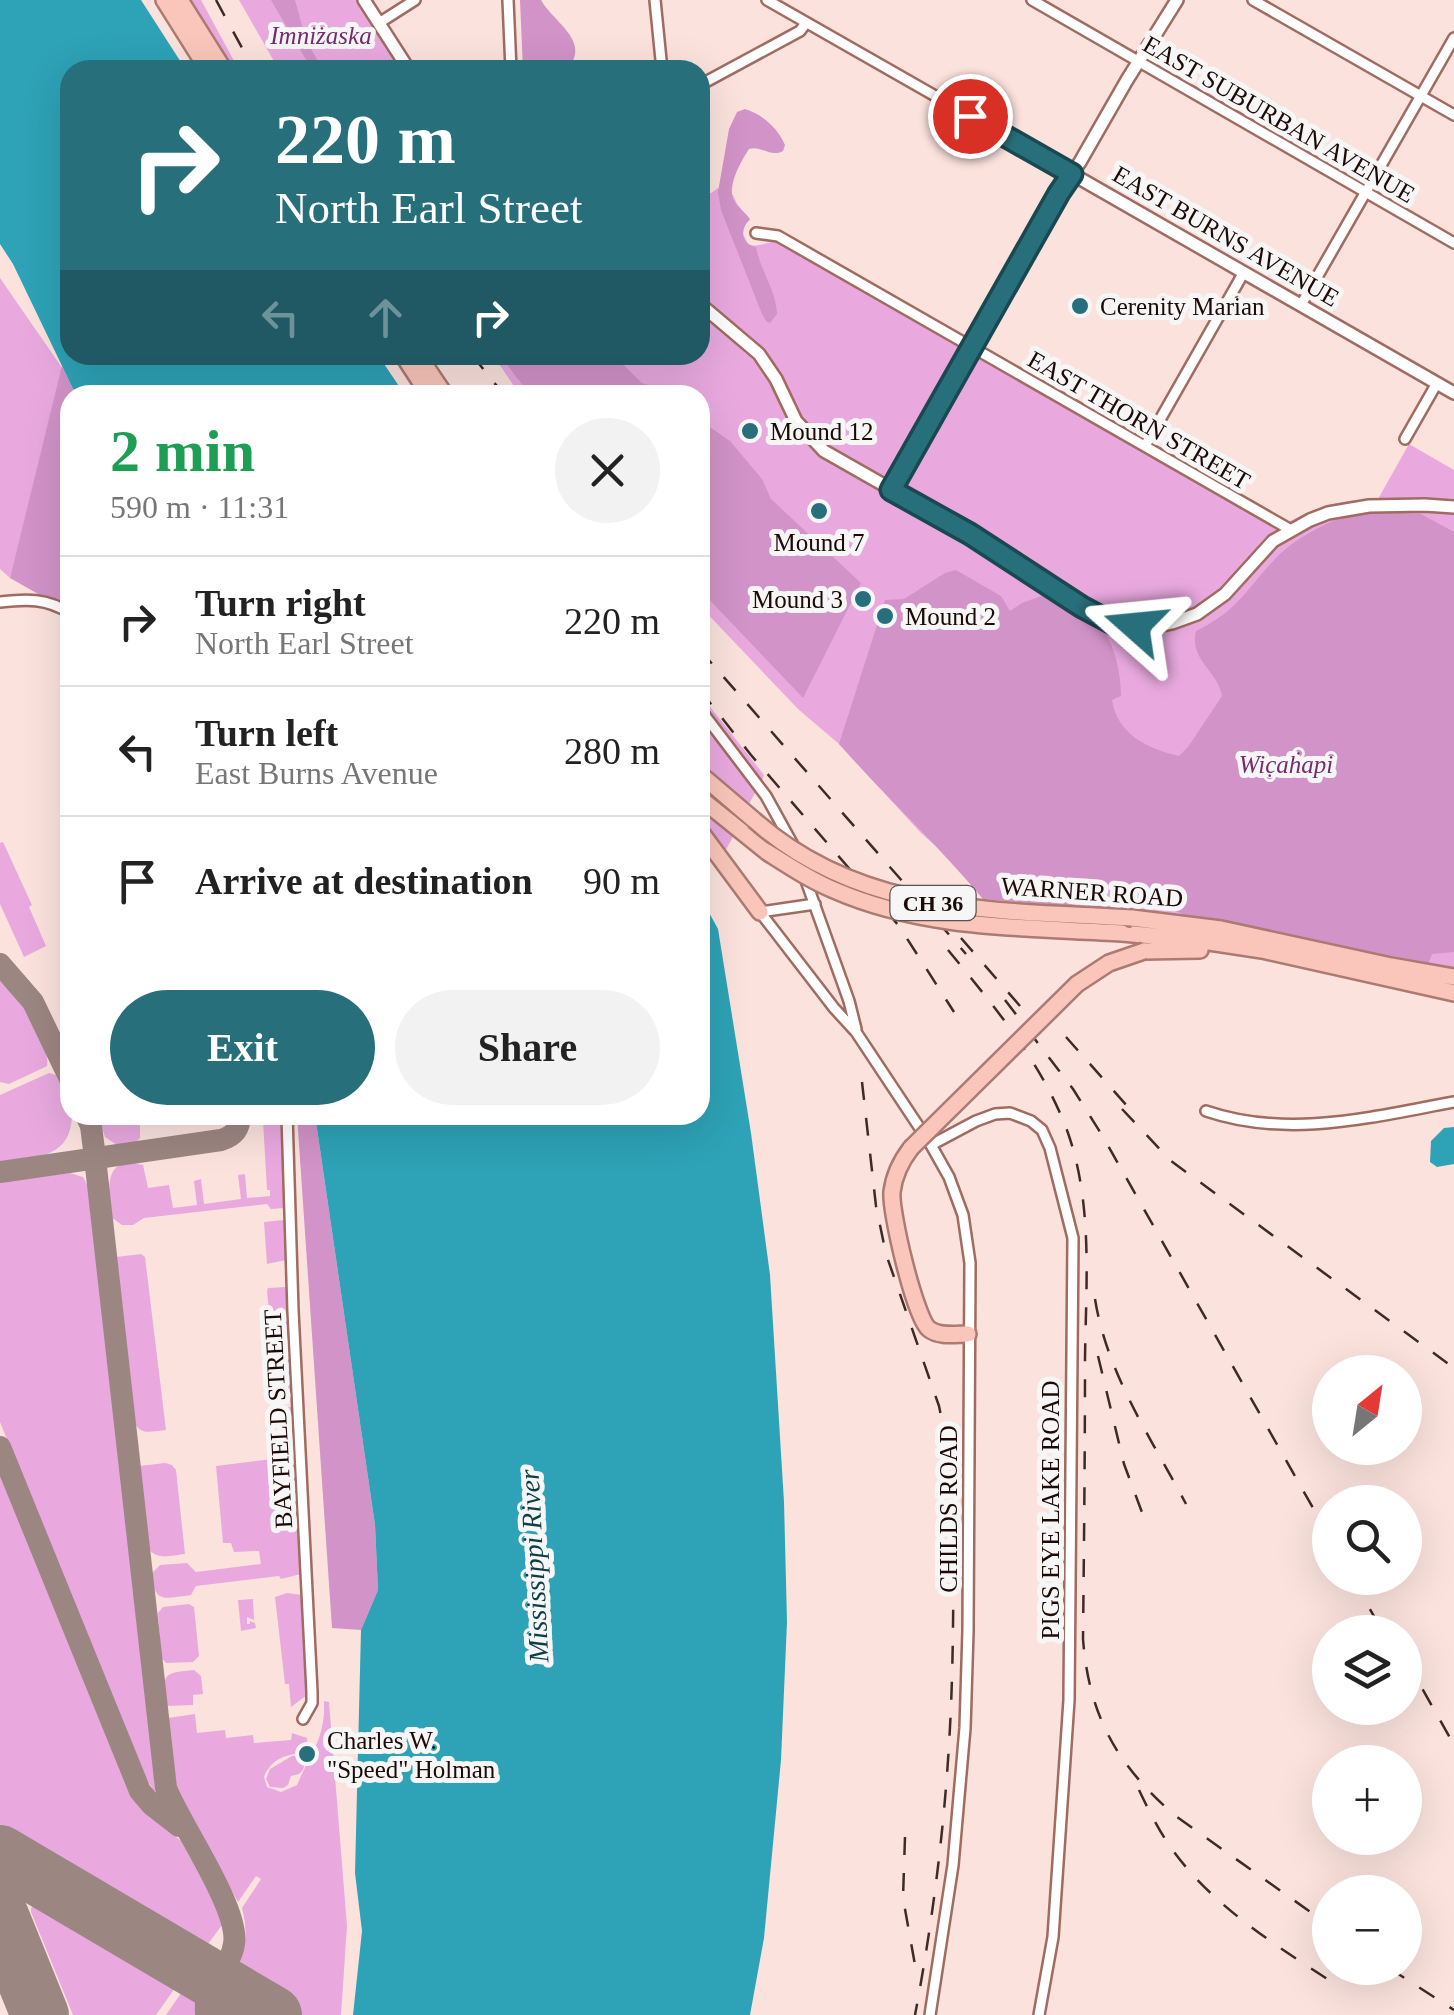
<!DOCTYPE html>
<meta charset="utf-8">
<style>
body{margin:0;font-family:"Times New Roman",serif;background:#f2f2f2;color:#222;height:100vh;display:flex;flex-direction:column;font-size:38px;white-space:nowrap}
*{box-sizing:border-box;margin:0}
p{font-size:32px;color:#767676}
.icon{flex:none;width:55px;height:55px;fill:none;stroke:currentColor;stroke-width:2;stroke-linecap:round;stroke-linejoin:round}
.map{position:relative;flex:1;overflow:hidden}
.details{position:absolute;left:60px;top:385px;width:650px;height:740px;display:flex;flex-direction:column;background:#fff;border-radius:30px;box-shadow:0 10px 40px #0002}
.details>*{flex:none}
.banner{position:absolute;left:60px;top:60px;width:650px;height:305px;border-radius:30px;box-shadow:0 10px 40px #0002;background:#286f7c;color:#fff;overflow:hidden}
.needle{width:65px;rotate:30deg}
.tools{position:absolute;left:1312px;top:1355px;display:grid;gap:20px}
.tools a{display:grid;place-items:center;width:110px;height:110px;border-radius:50%;background:#fff;box-shadow:0 10px 40px #0002;font-size:50px}
.pin{position:absolute;display:grid;place-items:center;width:85px;height:85px;color:#fff;margin:-42px;border:5px solid #fff;border-radius:50%;box-shadow:0 2px 10px #0007}
.me{position:absolute;width:110px;margin:-55px;rotate:288deg;stroke-linejoin:round;filter:drop-shadow(0 0 8px #0008)}
.turn{display:flex;align-items:center;gap:35px;height:210px;padding:0 50px;font-size:45px}
.turn .icon{width:130px;height:130px;stroke-width:2.5}
.turn b{display:block;font-size:70px;line-height:85px}
.lanes{display:flex;align-items:center;height:95px;padding:0 50px;background:#0003;justify-content:center;gap:50px;direction:ltr}
.lanes .off{opacity:.35}
.round{display:grid;place-items:center;flex:none;width:105px;height:105px;border-radius:52px;background:#f2f2f2}
.headline{display:flex;align-items:center;justify-content:space-between;height:170px;padding:0 50px}
h1{font-size:60px;font-weight:700;line-height:75px;color:#1e9e55}
.action{display:flex;gap:20px;margin-top:auto;padding:20px 50px}
.action a{flex:1;height:115px;border-radius:60px;background:#286f7c;color:#fff;font-size:40px;font-weight:700;line-height:115px;text-align:center}
.action a+a{background:#f2f2f2;color:#222}
ul{padding:0;list-style:none}
li{display:flex;align-items:center;gap:30px;height:130px;padding:0 50px;border-top:2px solid #e0e0e0}
li div{flex:1}
li b{display:block;font-size:38px}
li em{font-style:normal}
.map>svg:first-child{display:block}
</style>
<div class="map">
<svg width="1454" height="2015" viewBox="0 0 1454 2015">
<rect width="100%" height="100%" fill="#fbe2dd"/>
<path fill="#e9a9df" d="M187,0H201L239,70H231Z
M239,0H372L417,70H279Z
M718,188L733,195L737,204L750,220L744,225L742,232L748,244C759,249 768,240 778,243L1277,529C1312,507 1336,500 1378,499L1409,444L1454,470V972L1130,911L983,899L947,856L921,833L839,744L798,709L700,606V395H520L493,355H700V191L711,193Z
M0,278L65,372L10,578L0,569Z
M700,694L764,775L762,780L700,700Z
M700,718L756,791L748,806L700,760Z
M700,807L734,835L723,855L700,825Z
M3,842L32,905L29,907L46,946L24,957L0,904V843Z
M0,977C17,994 51,1042 47,1066L43,1068L9,1084L0,1082Z
M49,1073L56,1075L70,1104V1115L72,1116C70,1160 34,1157 0,1162V1095Z
M98,1115H150L148,1119L140,1122V1138L136,1142L117,1145L105,1137Z
M281,1118L284,1208L271,1209L267,1204L144,1218L133,1225H122L111,1217C109,1190 102,1154 143,1165L148,1188L169,1185L173,1208L197,1205L194,1181L201,1179L204,1204L241,1199L238,1175L245,1174L247,1198L270,1196V1190H267L263,1121Z
M70,1173L83,1177L89,1188L157,1790L154,1791L143,1773L0,1422V1182Z
M285,1220L286,1260L267,1264L264,1222Z
M141,1254L145,1257L166,1430C154,1431 140,1436 135,1423L116,1257Z
M286,1287L291,1395L280,1396L279,1373H275L267,1291L268,1288Z
M291,1407L301,1574L281,1579L279,1576L196,1586L191,1595C165,1598 154,1605 152,1573L160,1565L187,1563L196,1572L261,1564L259,1551L234,1552L231,1543H223L216,1466L280,1458L277,1408Z
M165,1463L172,1465L176,1470L185,1554C173,1555 157,1561 149,1549L140,1466Z
M0,1474L130,1792L141,1807L181,1841L225,1921L208,1944L198,1946L0,1828Z
M287,1593L302,1595L307,1695L291,1707L289,1684H285L275,1597Z
M253,1599L254,1620L247,1617V1624H250V1621L255,1623L256,1628L241,1631L238,1600Z
M189,1604L194,1607L199,1656L193,1662L166,1663L161,1657L158,1613L163,1607Z
M194,1670L201,1676L203,1694L193,1695V1705L167,1706C162,1674 162,1673 194,1670Z
M324,1701L329,1702L347,1926L341,2015H277L286,1999L237,1970C246,1948 248,1931 242,1908L261,1879L256,1876L238,1902L180,1797L176,1785L168,1718L195,1714L197,1733L225,1730L226,1738L253,1735L254,1743L291,1740L292,1733L307,1738L308,1749L304,1753C286,1754 271,1759 264,1777L267,1787L281,1792L297,1785C309,1756 326,1738 324,1701Z
M292,1756H307L303,1770L299,1774L291,1776L288,1785L283,1788L270,1787L266,1779L270,1769Z
M38,1901H44L52,1905L180,1981L156,2015H73L31,1912V1908Z
M186,1986L194,1995L197,2015H166Z"/>
<path fill="#d293c8" d="M271,0H295L306,40L323,70H312Z
M520,0H541C554,23 593,42 566,70H523Z
M745,109C762,114 778,128 785,145L783,151C770,158 761,145 749,149C741,161 728,184 733,199C736,206 746,213 750,219C740,229 740,243 756,247C760,270 776,290 777,314L770,323L766,321L762,314L721,210L718,192L729,129L737,112Z
M500,355H613L642,383L652,386L667,395H530Z
M62,366L76,395H70V612L10,578Z
M700,420L730,441L762,479L771,499L861,583L803,698L700,590Z
M1384,512L1421,514L1454,532V952L1432,954L1428,964L1187,916L1118,885L1095,883L1078,886L1071,906L983,899C938,845 886,797 839,744L885,600L904,599L945,573L956,570L1001,596L1010,611L1022,603L1050,593C1065,604 1086,614 1099,626C1115,641 1121,675 1121,696L1112,700C1117,734 1148,749 1179,756L1188,747L1222,696C1218,671 1189,660 1196,631C1238,611 1247,588 1277,557C1293,540 1330,519 1353,515C1363,513 1374,513 1384,512Z
M297,1115H315L375,1525L378,1590L361,1630L332,1628Z"/>
<path fill="#2ea2b6" d="M0,0H141L186,70H70V355H378L405,395H76L13,264L0,244Z
M700,896L718,929L751,1133L770,1275L784,1502L787,1622L781,1760L764,1938L750,2015H353L362,1931L355,1873L361,1630L378,1590L375,1525L315,1115H700Z
M1454,1127V1164L1437,1167L1430,1162L1431,1141L1444,1128Z"/>
<g fill="none" stroke-linecap="round" stroke-linejoin="round">
<path stroke="#9c8682" stroke-width="22" d="M0,964L33,1002L70,1079
M86,1115L91,1126L95,1158L166,1788C181,1826 240,1909 234,1944C231,1965 213,1979 207,1999C205,2004 206,2010 206,2015
M0,1172L221,1140C234,1136 240,1129 240,1115
M0,1447L140,1791L152,1805L179,1826"/>
<path stroke="#9c8682" stroke-width="58" d="M0,1854L273,2015
M0,1916L40,2015"/>
<defs>
<path id="minor" d="M508,0L511,70
M655,0L662,70
M767,0L1072,174
M1032,0L1454,243
M1253,0L1454,115
M379,23L415,0
M700,85L800,31L806,23
M756,233L778,236L1291,530
M1301,305L1454,38
M1405,439L1437,383
M1145,446L1244,272
M0,602C27,599 46,598 70,613
M700,709L766,796L793,845
M805,878L849,1001L856,1029
M815,904L760,912L834,1008L856,1032L931,1145L949,1177L963,1215L970,1263L968,1631L965,1728L953,1865L930,2015
M1206,1111C1288,1139 1372,1117 1454,1102
M287,1115L293,1311L312,1692V1703L303,1719
M931,1145L976,1121L995,1114L1010,1113L1031,1121L1042,1130L1050,1148L1073,1238L1069,1700L1053,1937L1039,2015"/>
<path id="tertiary" d="M364,0L409,70
M1072,174L1454,393
M700,304L759,354L776,379L796,421L824,451L970,534L1082,607L1115,624L1154,627L1172,623L1197,614L1225,594L1273,541L1310,520L1328,513L1369,506L1425,505L1454,507
M891,490L1059,193L1080,162L1127,80L1177,0"/>
<path id="trunk" d="M164,0L208,70
M180,0L224,70
M403,355L429,395
M418,355L445,395
M700,774L754,820
M700,798L767,852
M700,831L760,912
M1132,918L1221,929L1391,966L1454,977
M1122,933L1196,940L1262,950L1454,993
M1144,951L1200,950
M911,1148C901,1161 894,1175 892,1192C890,1211 915,1318 929,1329C939,1337 956,1334 968,1334"/>
</defs>
<use href="#minor" stroke="#a06b60" stroke-width="14"/>
<use href="#tertiary" stroke="#a06b60" stroke-width="16"/>
<use href="#trunk" stroke="#ac7a71" stroke-width="20"/>
<use href="#minor" stroke="#fff" stroke-width="9"/>
<use href="#tertiary" stroke="#fff" stroke-width="11"/>
<use href="#trunk" stroke="#fac6bb" stroke-width="15"/>
<path stroke="#3e2a26" stroke-width="2.5" stroke-dasharray="18 18" stroke-linecap="butt" d="M216,0L254,70
M472,355L504,395
M700,650L966,954
M700,690L751,755L899,926L954,1012
M961,938L1020,1006
M948,950C994,1006 1043,1064 1068,1133C1093,1205 1086,1283 1085,1358C1085,1452 1084,1545 1083,1639C1089,1717 1118,1767 1177,1817L1330,1926
M1005,1000L1073,1089L1102,1135L1330,1538
M1066,1037L1136,1116
M862,1082L876,1206L886,1254L939,1406L952,1470L954,1505C953,1579 954,1653 950,1727C945,1824 933,1920 915,2015
M1122,1109L1171,1161L1454,1368
M1095,1299C1107,1374 1151,1438 1186,1504
M1098,1356L1124,1464L1143,1515
M1352,1578L1383,1632
M1405,1658L1454,1745
M1139,1790C1149,1811 1160,1833 1174,1852C1216,1909 1280,1948 1338,1986
M905,1837L903,1898L917,1976
M1389,1968L1454,2010"/>
<defs>
<path id="trunk-bridge" d="M754,820C862,916 998,910 1132,918
M767,852C789,866 810,880 834,890C925,930 1025,927 1122,933
M911,1148L1077,984L1109,963L1144,951"/>
</defs>
<use href="#trunk-bridge" stroke="#ac7a71" stroke-width="20" stroke-linecap="butt"/>
<use href="#trunk-bridge" stroke="#fac6bb" stroke-width="15"/>
</g>
<g fill="none" stroke-linecap="round" stroke-linejoin="round">
<defs>
<path id="route" d="M970,116L1072,174L1059,193L891,490L970,534L1082,607L1114,624L1135,626"/>
</defs>
<use href="#route" stroke="#1a4851" stroke-width="25"/>
<use href="#route" stroke="#286f7c" stroke-width="18"/>
</g>
<g fill="#286f7c" stroke="#f6f6f6" stroke-width="4">
<circle cx="1080" cy="306" r="10"/>
<circle cx="750" cy="431" r="10"/>
<circle cx="819" cy="511" r="10"/>
<circle cx="863" cy="599" r="10"/>
<circle cx="885" cy="616" r="10"/>
<circle cx="307" cy="1754" r="10"/>
</g>
<g text-anchor="middle" dominant-baseline="central" stroke-width="10" stroke-linejoin="round" paint-order="stroke">
<rect fill="#f6f6f6" stroke="#5e514e" stroke-width="2.5" x="890.5" y="886" width="85" height="34" rx="8"/>
<g font-size="22" font-weight="bold" fill="#1d0a06">
<text x="933" y="903">CH 36</text>
</g>
<g font-size="25" font-style="italic" fill="#762c6e" stroke="#f6f6f6">
<text x="321" y="35">Imniżaska</text>
<text x="1286" y="764">Wic̣aḣapi</text>
</g>
<g font-size="25" fill="#1d0a06" stroke="#f6f6f6">
<text transform="translate(1279 119) rotate(30)">EAST SUBURBAN AVENUE</text>
<text transform="translate(1226 236) rotate(30)">EAST BURNS AVENUE</text>
<text transform="translate(1139 420) rotate(30)">EAST THORN STREET</text>
<text transform="translate(1092 892) rotate(4)">WARNER ROAD</text>
<text transform="translate(278 1419) rotate(-93)">BAYFIELD STREET</text>
<text transform="translate(948 1509) rotate(-90)">CHILDS ROAD</text>
<text transform="translate(1050 1510) rotate(-90)">PIGS EYE LAKE ROAD</text>
</g>
<g font-size="25" fill="#1d0a06" stroke="#f6f6f6" text-anchor="start">
<text x="1100" y="306">Cerenity Marian</text>
<text x="770" y="431">Mound 12</text>
<text x="819" y="542" text-anchor="middle">Mound 7</text>
<text x="843" y="599" text-anchor="end">Mound 3</text>
<text x="905" y="616">Mound 2</text>
<text x="327" y="1740">Charles W.<tspan x="327" dy="29">"Speed" Holman</tspan></text>
</g>
<g font-size="28" font-style="italic" fill="#0b3e47" stroke="#f6f6f6">
<text transform="translate(534 1566) rotate(-93)">Mississippi River</text>
</g>
</g>
</svg>
<div class="tools">
<a><svg class="needle" viewBox="-14 -14 28 28"><path d="M0-13l5 13h-10z" fill="#e53935"/><path d="M0 13l5-13h-10z" fill="#767676"/></svg></a>
<a><svg class="icon" aria-label="search" viewBox="0 0 24 24"><circle cx="10" cy="10" r="6"/><path d="M15 15l6 6"/></svg></a>
<a><svg class="icon" aria-label="layers" viewBox="0 0 24 24"><path d="M12 4l9 5-9 5-9-5zM3 14l9 5 9-5"/></svg></a>
<a>+</a>
<a>−</a>
</div>
<div class="pin" style="left:970px;top:116px;background:#d93025"><svg class="icon" aria-label="arrive" viewBox="0 0 24 24"><path d="M6 21V4h12l-3 4 3 4H6"/></svg></div>
<svg class="me" style="left:1135px;top:626px" viewBox="-20 -20 40 40"><path d="M0-17L14 15 0 8-14 15z" fill="#286f7c" stroke="#fff" stroke-width="4"/></svg>
<div class="banner">
<div class="turn"><svg class="icon" aria-label="right" viewBox="0 0 24 24"><path d="M7 20v-9h11M14 6l5 5-5 5"/></svg><div><b>220 m</b>North Earl Street</div></div>
<div class="lanes"><svg class="icon off" aria-label="left" viewBox="0 0 24 24"><path d="M17 20v-9H6M10 6l-5 5 5 5"/></svg><svg class="icon off" aria-label="ahead" viewBox="0 0 24 24"><path d="M12 20V5M6 11l6-6 6 6"/></svg><svg class="icon" aria-label="right" viewBox="0 0 24 24"><path d="M7 20v-9h11M14 6l5 5-5 5"/></svg></div>
</div>
<section class="details">
<div class="headline"><div><h1>2 min</h1><p>590 m · 11:31</p></div><a class="round"><svg class="icon" aria-label="close" viewBox="0 0 24 24"><path d="M6 6l12 12M18 6L6 18"/></svg></a></div>
<ul>
<li><svg class="icon" aria-label="right" viewBox="0 0 24 24"><path d="M7 20v-9h11M14 6l5 5-5 5"/></svg><div><b>Turn right</b><p>North Earl Street</p></div><em>220 m</em></li>
<li><svg class="icon" aria-label="left" viewBox="0 0 24 24"><path d="M17 20v-9H6M10 6l-5 5 5 5"/></svg><div><b>Turn left</b><p>East Burns Avenue</p></div><em>280 m</em></li>
<li><svg class="icon" aria-label="arrive" viewBox="0 0 24 24"><path d="M6 21V4h12l-3 4 3 4H6"/></svg><div><b>Arrive at destination</b></div><em>90 m</em></li>
</ul>
<div class="action"><a>Exit</a><a>Share</a></div>
</section>
</div>
